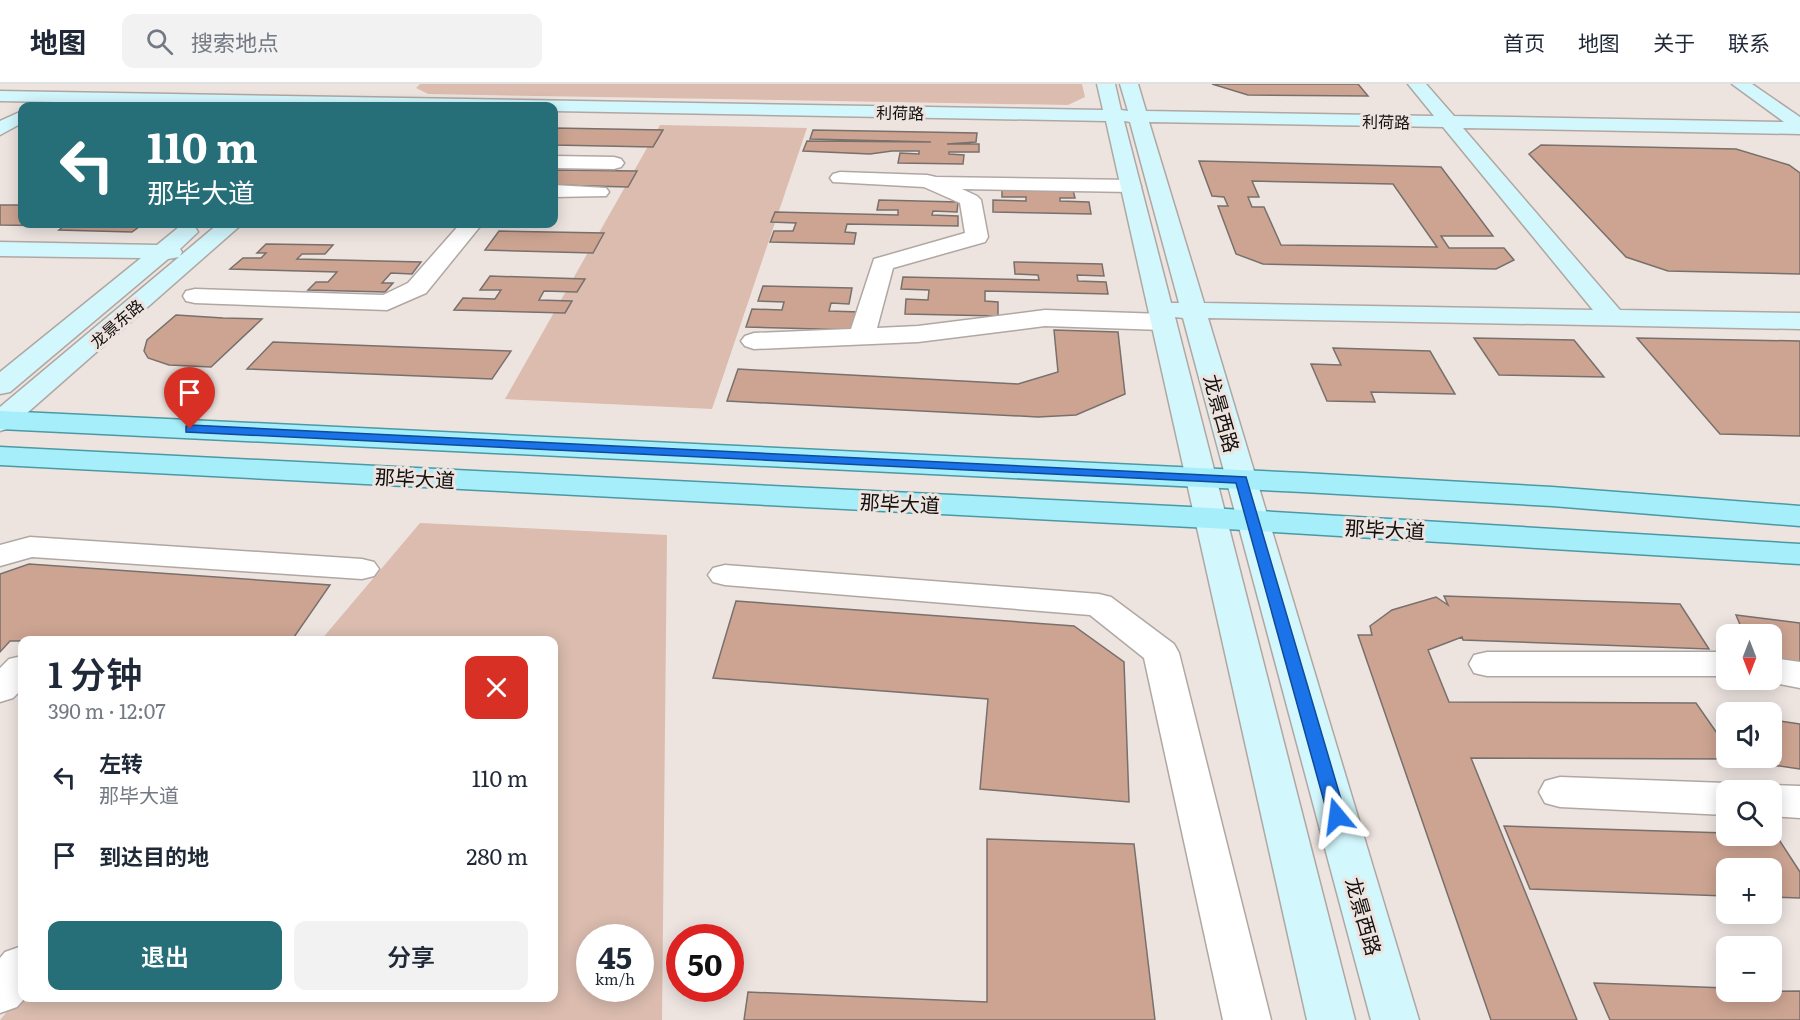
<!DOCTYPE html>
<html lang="zh">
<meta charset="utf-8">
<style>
body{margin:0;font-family:Literata,"Noto Sans SC",serif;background:#f2f2f3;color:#1f2937;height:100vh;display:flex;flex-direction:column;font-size:22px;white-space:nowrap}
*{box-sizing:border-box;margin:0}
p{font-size:20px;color:#747a83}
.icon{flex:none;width:33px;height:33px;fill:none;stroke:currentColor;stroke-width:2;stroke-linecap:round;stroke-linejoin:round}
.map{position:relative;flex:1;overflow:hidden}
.details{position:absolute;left:18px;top:552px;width:540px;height:366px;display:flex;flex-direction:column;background:#fff;border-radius:12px;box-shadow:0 3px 15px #0003}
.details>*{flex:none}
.banner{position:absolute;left:18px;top:18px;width:540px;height:126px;border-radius:12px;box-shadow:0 3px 15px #0003;background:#266f79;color:#fff;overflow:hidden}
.needle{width:39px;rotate:180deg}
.fabs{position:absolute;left:1716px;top:540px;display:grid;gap:12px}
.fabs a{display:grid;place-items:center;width:66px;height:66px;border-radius:12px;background:#fff;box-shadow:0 3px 15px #0003;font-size:30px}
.speed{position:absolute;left:576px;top:840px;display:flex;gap:12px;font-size:30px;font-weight:700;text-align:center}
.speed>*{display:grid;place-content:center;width:78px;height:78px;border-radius:50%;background:#fff;box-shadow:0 3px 15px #0003;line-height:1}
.speed small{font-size:15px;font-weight:400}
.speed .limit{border:9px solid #d22;background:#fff;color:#111}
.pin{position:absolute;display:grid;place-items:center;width:51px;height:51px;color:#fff;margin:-62px -26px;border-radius:50% 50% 50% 0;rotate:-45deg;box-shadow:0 0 6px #0007}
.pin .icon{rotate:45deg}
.me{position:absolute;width:66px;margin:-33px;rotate:344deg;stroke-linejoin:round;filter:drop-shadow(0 0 4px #0008)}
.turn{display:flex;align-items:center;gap:21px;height:126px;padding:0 30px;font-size:27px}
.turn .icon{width:78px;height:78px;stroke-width:2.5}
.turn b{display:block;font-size:42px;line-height:51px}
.round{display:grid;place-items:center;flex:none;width:63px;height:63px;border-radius:12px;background:#f2f2f3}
.summary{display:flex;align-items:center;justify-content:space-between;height:102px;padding:0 30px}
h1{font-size:36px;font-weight:600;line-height:45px}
.cta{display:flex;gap:12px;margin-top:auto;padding:12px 30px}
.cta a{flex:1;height:69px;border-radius:12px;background:#266f79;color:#fff;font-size:24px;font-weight:600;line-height:69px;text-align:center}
.cta a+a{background:#f2f2f3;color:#1f2937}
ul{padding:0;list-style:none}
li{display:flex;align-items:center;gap:18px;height:78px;padding:0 30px}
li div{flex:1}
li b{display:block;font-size:22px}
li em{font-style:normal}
header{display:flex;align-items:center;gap:36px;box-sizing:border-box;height:84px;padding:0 30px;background:#fff;border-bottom:2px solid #e0e1e3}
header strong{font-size:28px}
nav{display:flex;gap:33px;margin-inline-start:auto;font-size:21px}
.search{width:420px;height:54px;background:#f2f2f3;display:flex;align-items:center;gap:15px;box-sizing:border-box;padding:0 21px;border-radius:12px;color:#747a83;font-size:22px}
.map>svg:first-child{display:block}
</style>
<header>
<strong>地图</strong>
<div class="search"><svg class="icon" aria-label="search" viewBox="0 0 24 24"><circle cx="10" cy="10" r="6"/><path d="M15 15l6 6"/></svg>搜索地点</div>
<nav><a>首页</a><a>地图</a><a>关于</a><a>联系</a></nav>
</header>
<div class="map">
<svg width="1800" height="936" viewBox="0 0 1800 936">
<rect width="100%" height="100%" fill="#ede4e0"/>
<path fill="#dbbcaf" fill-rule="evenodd" d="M420,0H1082L1085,13L1068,21L428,10L416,4Z
M660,41L807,44L712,325L505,315Z
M420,439L667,451L662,936H0L22,910V914H554V556H321ZM590,854H640V904H590Z"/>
<path fill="#cda492" stroke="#78706c" stroke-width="1.5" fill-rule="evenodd" d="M1212,0H1358L1368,12L1248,11Z
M554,44L663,46L653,63L554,61Z
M813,46L977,49L976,58L947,60H979V68H949V70L964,71L963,80L898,79L900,69L919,70V67H892L870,70L803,67L807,57L931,58L810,55Z
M1541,61L1736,65L1789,81L1800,89V190L1668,187L1626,173L1529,70Z
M1199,77L1441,83L1493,152H1441L1449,164H1504L1514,176L1496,185L1263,180L1236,170L1218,122H1228L1224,113L1212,112ZM1252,97L1393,100L1437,163L1281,161L1264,123H1252L1248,113H1259Z
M554,86L637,87L628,103L554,101Z
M1002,105L1073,106L1075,114H1060V117L1089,118L1091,130L993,128V116L1026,117V113H1002Z
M879,116L958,118L957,128L933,127L932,131L958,132V142L847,140L845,148L856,149L854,160L770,158L774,147H793L796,139L771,138L775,128L898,131V126H877Z
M0,121H22V140H143L132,148L59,146L64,142L0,141Z
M499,147L604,149L593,169L485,166Z
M266,160L333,161L325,170H302L297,175L421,178L412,190L391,189L382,199H393L385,208L308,206L316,198H328L337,188L230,185L243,174H261L266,169H257Z
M1014,178L1102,180L1104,192L1077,191L1078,197L1106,198L1108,210L985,207V217L998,218V232L905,230L906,215L928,216L929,206L901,205L903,193L1039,196L1038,191L1015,190Z
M490,192L585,195L577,208L544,207L539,216L572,217L565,229L454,226L463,214L495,215L501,206H480Z
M763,202L852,204L849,220L831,219L829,227L860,228L857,246L746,243L752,225L782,226L784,218L758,217Z
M176,231L223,234L262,235L211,283L169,281L148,274L144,267L147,256Z
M1054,246L1118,248L1125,310L1076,331L1038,333L727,317L738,285L1018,300L1058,288Z
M1474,254L1574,256L1604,293L1499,291Z
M1637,254L1800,257V352L1720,350Z
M273,258L511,267L492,295L247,285Z
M1333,264L1430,267L1455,310L1371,308L1375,318L1327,317L1311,280L1341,281Z
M29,480L330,501L292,556L10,557L0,568V490Z
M1444,512L1680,520L1709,565L1463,556L1462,553L1428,566L1449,618L1696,619L1726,662V674L1736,675L1471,674L1577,936H1491L1358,551H1372L1370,542L1392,526L1436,513L1448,521Z
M736,517L1074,542L1124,578L1129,718L980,705L988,615L713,594Z
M1736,531L1800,539V579L1772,575V550H1744Z
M1772,636L1800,640V685L1758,679L1756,674H1772Z
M1504,742L1726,749V752L1776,751L1800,788V814L1772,813V784H1726V812L1530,805Z
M987,755L1134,760L1155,936H744L748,908L987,918Z
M1594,899L1726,904V908L1800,907V936H1610Z"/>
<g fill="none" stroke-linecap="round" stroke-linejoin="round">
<defs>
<path id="street" d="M554,72L614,73L621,75L624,79L621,83L614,85L554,84Z
M840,88L927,91L936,93L1131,96L1138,98L1141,102L1138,106L1131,108L962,105L977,112L981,116L988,153L985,158L893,184L877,244L918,242L1045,226L1163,230L1172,233L1176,238L1172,243L1163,246L1045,242L918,258L754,265L745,262L741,257L745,252L754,249L851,245L874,175L965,149L960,119L924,103L833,98L830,94L833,90Z
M554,101L606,104L609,108L606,112L554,113Z
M460,140H482L426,209L387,226L195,219L186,217L183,212L186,207L195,205L383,211L408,199Z
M30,453L362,475L374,478L379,485L374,492L362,495L32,473L0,482V461Z
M725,481L1099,510L1111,513L1174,560L1179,569L1271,936H1223L1144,574L1090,531L725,501L713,498L708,491L713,484Z
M1487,568H1726V592H1487L1474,589L1469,580L1474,571Z
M22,572V605L13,614L0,618V584L9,575Z
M1772,574L1800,578V604L1759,596H1772Z
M1560,693L1726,699L1742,706H1726V731L1560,723L1545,719L1539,708L1545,697Z
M1772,701L1800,702V734L1772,732V706H1757Z
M22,862V914H25L17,923L0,929V874L5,868Z"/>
<path id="secondary" d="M1097,0H1115L1121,26L1128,27L1120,0H1138L1146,27L1434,32L1408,0H1426L1454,32L1784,38L1732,0H1752L1800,33V50L1463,44L1620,226L1800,229V245L1208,234L1419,936H1371L1183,234L1175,233L1355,936H1307L1106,37L554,27V22H291L0,17V7L1103,26ZM1124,37L1130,38L1179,219H1171ZM1149,38L1443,43L1593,226L1204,219Z
M22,27V39L0,51V37Z
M218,140H242L10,344L0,347V323L179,173L168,175L10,308L0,310V288L141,174L0,172V158L157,161L179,143L187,141L195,143L198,148L180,165L182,168L180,172Z"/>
<path id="primary" d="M0,327L1303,389L1552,403L1800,422V442L1552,422L1303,408L0,345Z
M0,363L1210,424L1800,460V480L1210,444L0,381Z"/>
</defs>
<use href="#street" stroke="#b0a7a3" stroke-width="3"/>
<use href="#secondary" stroke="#b0a7a3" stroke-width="3"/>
<use href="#primary" stroke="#4b99a5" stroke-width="3"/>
<use href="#street" fill="#fff" fill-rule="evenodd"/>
<use href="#secondary" fill="#d2f7fd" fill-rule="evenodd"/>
<use href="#primary" fill="#a6effa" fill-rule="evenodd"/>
</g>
<path fill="#1a73e8" stroke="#114b97" stroke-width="1.5" d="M190,341L1246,393L1346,732L1343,736L1337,738L1331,736L1328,732L1236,399L186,348V342Z"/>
<g text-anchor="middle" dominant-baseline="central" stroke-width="6" stroke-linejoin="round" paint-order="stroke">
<g font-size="16" fill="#120f0e" stroke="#ede4e0">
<text transform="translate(900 28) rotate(1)">利荷路</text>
<text transform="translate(1386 37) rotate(1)">利荷路</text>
<text transform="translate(116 239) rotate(-41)">龙景东路</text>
</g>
<g font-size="20" fill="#120f0e" stroke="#ede4e0">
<text transform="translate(1223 329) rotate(74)">龙景西路</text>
<text transform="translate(415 393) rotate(3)">那毕大道</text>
<text transform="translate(900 418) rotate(3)">那毕大道</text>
<text transform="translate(1385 444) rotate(3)">那毕大道</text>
<text transform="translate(1365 832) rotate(74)">龙景西路</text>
</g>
</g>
</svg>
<div class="fabs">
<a><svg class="needle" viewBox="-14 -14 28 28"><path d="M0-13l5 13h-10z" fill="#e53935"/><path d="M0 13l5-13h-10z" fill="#747a83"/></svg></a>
<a><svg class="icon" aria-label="sound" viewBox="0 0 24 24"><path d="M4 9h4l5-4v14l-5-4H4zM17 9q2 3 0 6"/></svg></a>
<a><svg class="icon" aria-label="search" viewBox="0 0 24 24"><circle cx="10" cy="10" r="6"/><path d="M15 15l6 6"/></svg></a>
<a>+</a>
<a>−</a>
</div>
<div class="speed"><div>45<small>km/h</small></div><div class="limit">50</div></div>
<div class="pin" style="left:190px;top:345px;background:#d93025"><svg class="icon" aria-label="arrive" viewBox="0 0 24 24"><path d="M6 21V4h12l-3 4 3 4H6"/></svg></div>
<svg class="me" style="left:1337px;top:732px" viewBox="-20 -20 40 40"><path d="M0-17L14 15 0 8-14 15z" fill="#1a73e8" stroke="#fff" stroke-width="4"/></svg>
<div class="banner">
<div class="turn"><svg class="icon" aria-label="left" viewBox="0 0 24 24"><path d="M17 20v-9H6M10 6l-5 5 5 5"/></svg><div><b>110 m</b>那毕大道</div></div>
</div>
<section class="details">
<div class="summary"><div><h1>1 分钟</h1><p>390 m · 12:07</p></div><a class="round" style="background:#d93025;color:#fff"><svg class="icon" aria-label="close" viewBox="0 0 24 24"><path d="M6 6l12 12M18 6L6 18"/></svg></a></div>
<ul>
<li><svg class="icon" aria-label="left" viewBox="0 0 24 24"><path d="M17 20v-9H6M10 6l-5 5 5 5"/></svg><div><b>左转</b><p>那毕大道</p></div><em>110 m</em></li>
<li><svg class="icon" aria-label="arrive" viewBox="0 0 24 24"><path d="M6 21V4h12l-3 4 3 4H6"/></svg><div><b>到达目的地</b></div><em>280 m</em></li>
</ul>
<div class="cta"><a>退出</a><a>分享</a></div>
</section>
</div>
